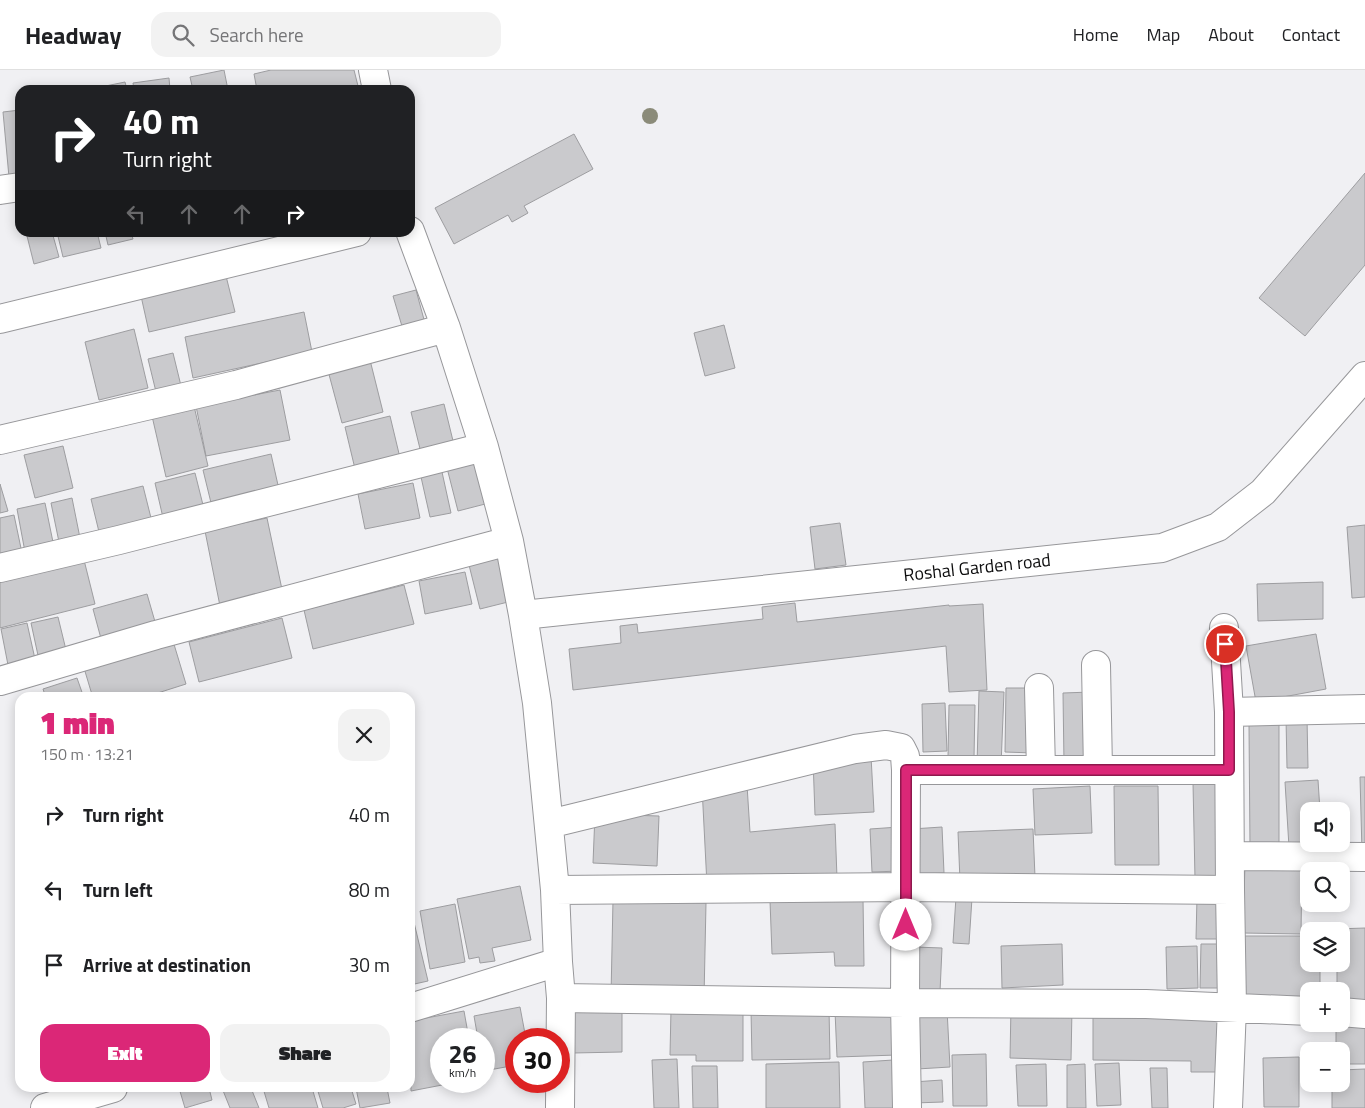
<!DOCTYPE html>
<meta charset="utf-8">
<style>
body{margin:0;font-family:"Titillium Web",sans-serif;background:#f2f2f2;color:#202124;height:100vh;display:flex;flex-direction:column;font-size:19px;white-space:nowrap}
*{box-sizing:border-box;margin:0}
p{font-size:16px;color:#757577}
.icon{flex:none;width:28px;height:28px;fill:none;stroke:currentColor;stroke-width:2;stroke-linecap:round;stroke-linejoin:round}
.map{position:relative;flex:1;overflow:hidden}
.sheet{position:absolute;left:15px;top:622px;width:400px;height:400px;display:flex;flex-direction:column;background:#fff;border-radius:15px;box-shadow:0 2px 12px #0003}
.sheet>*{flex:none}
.guide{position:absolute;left:15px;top:15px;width:400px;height:152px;border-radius:15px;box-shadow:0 2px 12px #0003;background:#202124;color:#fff;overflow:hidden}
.buttons{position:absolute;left:1300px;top:732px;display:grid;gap:10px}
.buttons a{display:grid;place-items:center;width:50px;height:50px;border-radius:10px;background:#fff;box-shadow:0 2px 12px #0003;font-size:25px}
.speed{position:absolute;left:430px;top:958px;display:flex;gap:10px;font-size:25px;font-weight:700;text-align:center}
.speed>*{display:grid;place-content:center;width:65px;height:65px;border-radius:50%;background:#fff;box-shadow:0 2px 12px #0003;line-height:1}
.speed small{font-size:12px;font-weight:400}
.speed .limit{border:8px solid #d22;background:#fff;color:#111}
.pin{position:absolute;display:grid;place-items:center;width:42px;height:42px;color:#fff;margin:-21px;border:2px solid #fff;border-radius:50%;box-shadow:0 1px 5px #0007}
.me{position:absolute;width:55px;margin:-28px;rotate:0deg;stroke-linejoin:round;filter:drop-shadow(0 0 4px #0008)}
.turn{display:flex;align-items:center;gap:18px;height:105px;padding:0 25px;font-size:22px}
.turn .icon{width:65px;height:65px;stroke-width:2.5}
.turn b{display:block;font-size:35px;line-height:42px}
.lanes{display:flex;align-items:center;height:48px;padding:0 25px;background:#0003;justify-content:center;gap:25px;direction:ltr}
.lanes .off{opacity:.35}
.round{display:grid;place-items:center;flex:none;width:52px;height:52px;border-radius:15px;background:#f2f2f2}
.head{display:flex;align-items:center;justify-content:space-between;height:85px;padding:0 25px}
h1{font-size:30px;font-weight:800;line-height:38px;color:#db2777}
.primary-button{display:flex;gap:10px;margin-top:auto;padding:10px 25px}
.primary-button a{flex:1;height:58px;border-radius:15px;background:#db2777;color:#fff;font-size:20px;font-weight:800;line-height:58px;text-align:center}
.primary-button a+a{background:#f2f2f2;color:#202124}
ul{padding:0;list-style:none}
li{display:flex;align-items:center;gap:15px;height:75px;padding:0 25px}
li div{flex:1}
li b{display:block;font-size:19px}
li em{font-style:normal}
header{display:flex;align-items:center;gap:30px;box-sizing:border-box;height:70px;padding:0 25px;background:#fff;border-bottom:1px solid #e0e0e0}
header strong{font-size:24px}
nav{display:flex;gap:28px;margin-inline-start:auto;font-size:18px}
.search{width:350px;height:45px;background:#f2f2f2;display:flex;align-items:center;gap:12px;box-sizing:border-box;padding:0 18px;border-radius:15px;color:#757577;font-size:19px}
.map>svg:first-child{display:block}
</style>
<header>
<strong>Headway</strong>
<div class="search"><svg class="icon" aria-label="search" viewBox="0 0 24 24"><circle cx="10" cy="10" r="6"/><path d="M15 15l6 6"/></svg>Search here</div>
<nav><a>Home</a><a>Map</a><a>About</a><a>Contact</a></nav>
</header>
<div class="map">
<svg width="1365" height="1038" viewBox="0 0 1365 1038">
<rect width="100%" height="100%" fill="#f0f0f3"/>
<path fill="#cacacd" stroke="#9d9da0" d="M224,0L228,20H193L190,7Z
M271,0H354L359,20H257L254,4Z
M169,8L170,20H134L133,13Z
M125,12L127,20H97L96,18Z
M20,40V106L9,107L3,42Z
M574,64L593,99L524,136L528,143L512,152L508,145L454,174L435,138Z
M1365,103V195L1305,266L1259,228Z
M26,162H52L59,187L34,194Z
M57,162H97L101,178L63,187Z
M105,162H131L133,169L108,175Z
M145,162H162L146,166Z
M226,206L235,242L149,262L141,226Z
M416,220L426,257L404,263L393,226Z
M304,242L312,282L193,308L185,267Z
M724,255L735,298L705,306L694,263Z
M134,259L148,318L99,330L85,272Z
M173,283L182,320L157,326L148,289Z
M369,286L383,342L342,353L327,297Z
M280,320L290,370L206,386L196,336Z
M444,334L455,379L422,387L411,342Z
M194,336L208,396L166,407L152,346Z
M390,346L401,392L356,403L345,357Z
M63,376L73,418L35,428L24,385Z
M271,384L280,424L213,441L203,400Z
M482,389L493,432L458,441L447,398Z
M442,402L451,443L430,447L421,407Z
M195,403L205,443L164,452L155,413Z
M413,413L420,448L365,459L358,424Z
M0,414L8,441L0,443Z
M143,416L152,452L100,466L91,429Z
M72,428L80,468L59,472L51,433Z
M45,433L54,477L25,482L17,439Z
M14,445L22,483L0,487V448Z
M267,448L284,529L221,541L205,461Z
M840,453L846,495L815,499L810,457Z
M1365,455V527L1352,528L1347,457Z
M505,487L516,530L480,539L469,495Z
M84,490L95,534L0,558V511Z
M465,502L472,534L425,544L419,511Z
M1323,512V549L1258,551L1257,514Z
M404,515L414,554L313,579L304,540Z
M147,524L158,562L103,576L93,539Z
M795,533L797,552L949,535V536L983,534L987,620L949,622L946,576L573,620L569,579L621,573L620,556L637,554L638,563L763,549L762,537Z
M58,547L67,584L39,590L31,553Z
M282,548L292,588L199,612L189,572Z
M27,553L35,589L8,595L1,559Z
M1316,564L1326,619L1256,632L1246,576Z
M173,571L186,614L142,628H93L84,598Z
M77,608L84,628H46L43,619Z
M1006,618H1034L1033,683L1005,682Z
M979,621L1004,622L1001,696L977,695Z
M1091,622V693L1064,694L1063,623Z
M945,633L947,681L923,682L922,634Z
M949,635H975L974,688L948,687Z
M1286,648H1307L1308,698H1287Z
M1279,654V778H1250L1249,655Z
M871,686L874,742L815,745L813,689Z
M1360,707H1365V782H1362Z
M1318,710L1320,741H1309V774L1289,777L1285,712Z
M1221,712L1223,808L1195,809L1193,713Z
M747,715L750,762L835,754L837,808L707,815L702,717Z
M1090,716L1092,763L1035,765L1033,719Z
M1114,716H1158L1159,795H1115Z
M595,744L659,746L657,796L593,793Z
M899,757L901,801L872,802L870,759Z
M942,757L944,803L914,804L912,759Z
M1033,759L1035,807L960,811L958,762Z
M1245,793L1302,794L1301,864L1243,863Z
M520,816L531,870L492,878L495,891L480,893L479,887L469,889L457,829Z
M956,827L972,828L969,874L953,873Z
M1197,827L1222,828L1221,869H1196Z
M863,829L864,896H835L834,882L772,884L770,831Z
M613,830L706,833L704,928L611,926Z
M455,834L465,892L430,899L420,841Z
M412,844L428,911L410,915V845Z
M1365,858V932L1341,933V921H1337V894H1341V861H1336V859Z
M1241,866H1309V894H1320V921H1309V934L1243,933Z
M1062,874L1063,915L1002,918L1001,876Z
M1201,874H1223L1222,918H1200Z
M1197,876L1198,918L1167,919L1166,877Z
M915,877L942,878L940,922L913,921Z
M520,937L526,969H516V995L484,1001V969H478L474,946Z
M1011,937L1072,939L1071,990L1010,988Z
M622,938V982L573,983V939Z
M829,939L830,989L752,990L751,940Z
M896,939L897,985L837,987L835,941Z
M947,939L950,997L917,999L913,942Z
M671,940L743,941V991H696V985H670Z
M464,941L469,969H441V1011H463L411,1021L410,951Z
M1093,947L1219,948L1218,1002H1191V991L1093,990Z
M1365,954V994H1341V981H1336V955Z
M986,984L987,1036H953L952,985Z
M1299,987V1037H1264L1263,988Z
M677,989L679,1038H654L652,990Z
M893,990L895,1038H865L863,992Z
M839,992L840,1038H766V994Z
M1119,993L1121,1035L1097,1036L1095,994Z
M1046,994L1047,1036H1018L1016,995Z
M1085,994L1086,1038H1067V995Z
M692,996H717L718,1038H693Z
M1150,998H1167L1168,1038H1152Z
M1365,999V1038H1332V1014H1341V1000Z
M942,1010L943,1032L914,1033L913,1012Z
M179,1018H209L212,1030L185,1038Z
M222,1018H251L259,1038H230Z
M263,1018H312L318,1038H269Z
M317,1018H351L356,1034L343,1038H323Z
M356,1018H387L390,1033L360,1038Z"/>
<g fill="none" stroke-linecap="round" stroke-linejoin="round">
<defs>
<path id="street" d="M373,0L377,20
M0,120L20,117
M410,161L446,258L484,377L509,471L523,545L537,633L555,820L558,892L561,928L560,1038
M0,249L357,162
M0,370L236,315L446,258
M0,498L119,470L484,377
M523,545L1162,478L1218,457L1263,422L1365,306
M1224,558L1229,642L1230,820L1232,937L1228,1038
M1096,595L1098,700
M0,611L156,565L509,471
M1039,618L1041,700
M1229,642L1365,639
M906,700H1229
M549,754L855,679L886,675L901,678L905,686L906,700L905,933L907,1038
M1230,786L1365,787
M555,820L906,817L1230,820
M561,928L905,933L1146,934L1309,941
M410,938L558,892
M1341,942L1365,944
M45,1038L113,1018"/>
</defs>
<use href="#street" stroke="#97979a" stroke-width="30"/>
<use href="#street" stroke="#fff" stroke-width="28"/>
</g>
<circle fill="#8b8b79" cx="650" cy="46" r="8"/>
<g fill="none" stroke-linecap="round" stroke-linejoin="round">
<defs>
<path id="route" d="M906,855V700H1229V642L1225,574"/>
</defs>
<use href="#route" stroke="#8e194d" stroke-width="12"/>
<use href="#route" stroke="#db2777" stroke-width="9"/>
</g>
<g text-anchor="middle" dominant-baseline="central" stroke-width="4" stroke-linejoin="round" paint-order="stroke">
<g font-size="18" fill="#0d0d0e" stroke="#fff">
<text transform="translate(977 497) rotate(-6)">Roshal Garden road</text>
</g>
</g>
</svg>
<div class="buttons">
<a><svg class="icon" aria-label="sound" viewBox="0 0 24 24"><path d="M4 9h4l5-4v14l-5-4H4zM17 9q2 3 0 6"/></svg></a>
<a><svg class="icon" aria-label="search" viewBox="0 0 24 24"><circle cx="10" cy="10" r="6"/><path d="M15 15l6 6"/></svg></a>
<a><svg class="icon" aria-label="layers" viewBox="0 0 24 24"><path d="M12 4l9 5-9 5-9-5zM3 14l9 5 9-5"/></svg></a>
<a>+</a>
<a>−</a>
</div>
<div class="speed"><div>26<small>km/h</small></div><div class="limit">30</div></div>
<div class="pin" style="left:1225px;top:574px;background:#d93025"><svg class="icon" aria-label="arrive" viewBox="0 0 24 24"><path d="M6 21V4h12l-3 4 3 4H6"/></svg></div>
<svg class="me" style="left:906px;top:855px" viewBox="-20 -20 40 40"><circle r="19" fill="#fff"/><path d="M0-13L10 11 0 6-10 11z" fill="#db2777"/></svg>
<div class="guide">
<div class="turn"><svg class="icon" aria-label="right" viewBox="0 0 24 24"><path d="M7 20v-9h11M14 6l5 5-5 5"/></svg><div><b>40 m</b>Turn right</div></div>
<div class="lanes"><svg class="icon off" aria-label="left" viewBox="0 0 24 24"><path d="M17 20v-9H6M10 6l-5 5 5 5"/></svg><svg class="icon off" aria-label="ahead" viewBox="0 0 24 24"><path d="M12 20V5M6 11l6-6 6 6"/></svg><svg class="icon off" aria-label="ahead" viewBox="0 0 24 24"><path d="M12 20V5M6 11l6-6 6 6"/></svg><svg class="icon" aria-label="right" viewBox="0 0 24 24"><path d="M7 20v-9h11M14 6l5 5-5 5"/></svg></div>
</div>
<section class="sheet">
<div class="head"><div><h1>1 min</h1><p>150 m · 13:21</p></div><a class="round"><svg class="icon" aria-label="close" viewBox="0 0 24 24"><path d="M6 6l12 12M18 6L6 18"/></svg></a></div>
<ul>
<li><svg class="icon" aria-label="right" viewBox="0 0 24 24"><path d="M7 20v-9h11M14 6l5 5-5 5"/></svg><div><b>Turn right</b></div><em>40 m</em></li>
<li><svg class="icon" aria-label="left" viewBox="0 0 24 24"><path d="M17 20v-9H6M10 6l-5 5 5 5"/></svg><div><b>Turn left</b></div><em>80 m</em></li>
<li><svg class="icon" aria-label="arrive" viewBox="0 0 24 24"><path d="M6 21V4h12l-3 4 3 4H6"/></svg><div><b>Arrive at destination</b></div><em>30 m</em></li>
</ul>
<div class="primary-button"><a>Exit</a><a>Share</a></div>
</section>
</div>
